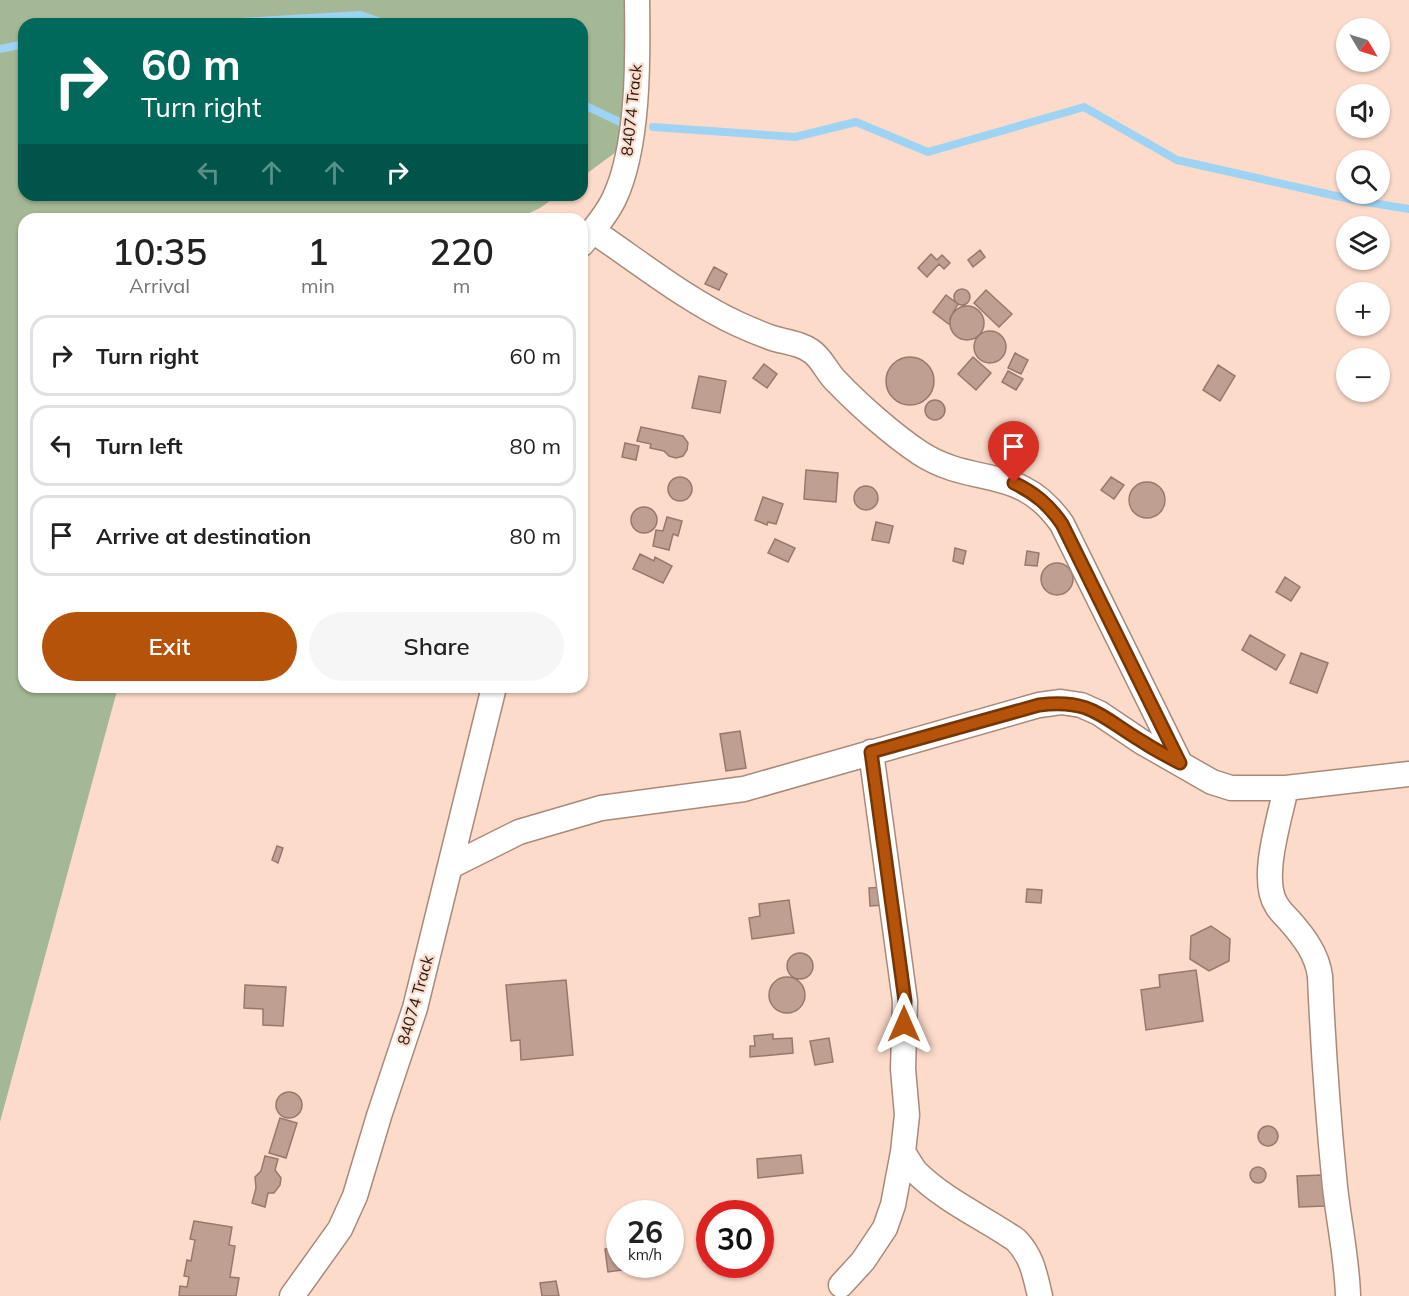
<!DOCTYPE html>
<meta charset="utf-8">
<style>
body{margin:0;font-family:Mulish,sans-serif;background:#f6f6f6;color:#222;height:100vh;display:flex;flex-direction:column;font-size:22px;white-space:nowrap}
*{box-sizing:border-box;margin:0}
p{font-size:20px;color:#767676}
.icon{flex:none;width:33px;height:33px;fill:none;stroke:currentColor;stroke-width:2;stroke-linecap:round;stroke-linejoin:round}
.map{position:relative;flex:1;overflow:hidden}
.sheet{position:absolute;left:18px;top:213px;width:570px;height:480px;display:flex;flex-direction:column;background:#fff;border-radius:18px;box-shadow:0 2px 4px #0004}
.sheet>*{flex:none}
.banner{position:absolute;left:18px;top:18px;width:570px;height:183px;border-radius:18px;box-shadow:0 2px 4px #0004;background:#00695c;color:#fff;overflow:hidden}
.needle{width:39px;rotate:128deg}
.buttons{position:absolute;left:1336px;top:18px;display:grid;gap:12px}
.buttons a{display:grid;place-items:center;width:54px;height:54px;border-radius:50%;background:#fff;box-shadow:0 2px 4px #0004;font-size:30px}
.speed{position:absolute;left:606px;top:1200px;display:flex;gap:12px;font-size:30px;font-weight:700;text-align:center}
.speed>*{display:grid;place-content:center;width:78px;height:78px;border-radius:50%;background:#fff;box-shadow:0 2px 4px #0004;line-height:1}
.speed small{font-size:15px;font-weight:400}
.speed .limit{border:9px solid #d22;background:#fff;color:#111}
.pin{position:absolute;display:grid;place-items:center;width:51px;height:51px;color:#fff;margin:-62px -26px;border-radius:50% 50% 50% 0;rotate:-45deg;box-shadow:0 0 6px #0007}
.pin .icon{rotate:45deg}
.me{position:absolute;width:66px;margin:-33px;rotate:0deg;stroke-linejoin:round;filter:drop-shadow(0 0 4px #0008)}
.turn{display:flex;align-items:center;gap:21px;height:126px;padding:0 24px;font-size:27px}
.turn .icon{width:78px;height:78px;stroke-width:2.5}
.turn b{display:block;font-size:42px;line-height:51px}
.lanes{display:flex;align-items:center;height:57px;padding:0 24px;background:#0003;justify-content:center;gap:30px;direction:ltr}
.lanes .off{opacity:.35}
.eta{display:flex;justify-content:space-evenly;align-items:center;height:102px;text-align:center}
.eta b{font-size:36px;font-weight:600;line-height:42px}
.primary-button{display:flex;gap:12px;margin-top:auto;padding:12px 24px}
.primary-button a{flex:1;height:69px;border-radius:36px;background:#b45309;color:#fff;font-size:24px;font-weight:600;line-height:69px;text-align:center}
.primary-button a+a{background:#f6f6f6;color:#222}
ul{padding:0;list-style:none}
li{display:flex;align-items:center;gap:18px;height:81px;margin:0 12px 9px;padding:0 12px;border:3px solid #e0e0e0;border-radius:18px}
li div{flex:1}
li b{display:block;font-size:22px}
li em{font-style:normal}
.map>svg:first-child{display:block}
</style>
<div class="map">
<svg width="1409" height="1296" viewBox="0 0 1409 1296">
<rect width="100%" height="100%" fill="#fcdbcb"/>
<path fill="#a5b895" d="M0,0H637L631,141L582,177V24H24V195H558L540,208L517,219H24V687H118L0,1122Z"/>
<g fill="none" stroke-linecap="round" stroke-linejoin="round">
<path stroke="#9ed3f3" stroke-width="8" d="M207,24L360,15L387,24
M0,49L24,44
M582,104L626,125
M653,127L795,137L856,122L928,152L1084,107L1177,160L1354,200L1409,209"/>
</g>
<path fill="#c09f93" stroke="#98786d" stroke-width="1.5" d="M980,250L985,257L973,267L968,260Z
M931,254L937,260L942,255L950,263L944,269L939,264L927,277L918,268Z
M714,267L727,274L719,290L705,284Z
M954 297a8 8 0 1 1 16 0a8 8 0 1 1-16 0Z
M986,290L1012,314L999,327L974,303Z
M946,295L958,304L950,318V325L933,312Z
M950 323a17 17 0 1 1 34 0a17 17 0 1 1-34 0Z
M974 347a16 16 0 1 1 32 0a16 16 0 1 1-32 0Z
M1015,353L1028,360L1021,374L1008,368Z
M973,357L991,373L976,390L958,374Z
M886 381a24 24 0 1 1 48 0a24 24 0 1 1-48 0Z
M764,364L777,374L767,388L753,378Z
M1218,365L1235,376L1220,401L1203,390Z
M1008,371L1023,379L1016,390L1002,382Z
M699,376L726,381L720,413L692,408Z
M925 410a10 10 0 1 1 20 0a10 10 0 1 1-20 0Z
M641,427L683,436L688,443L687,450L683,456L676,458L669,456L664,451L650,448L651,444L637,441Z
M625,443L639,446L636,460L622,457Z
M806,470L838,473L836,502L804,499Z
M668 489a12 12 0 1 1 24 0a12 12 0 1 1-24 0Z
M1111,477L1124,485L1114,499L1101,490Z
M1129 500a18 18 0 1 1 36 0a18 18 0 1 1-36 0Z
M854 498a12 12 0 1 1 24 0a12 12 0 1 1-24 0Z
M763,497L783,504L776,524L768,522L767,525L755,520Z
M631 520a13 13 0 1 1 26 0a13 13 0 1 1-26 0Z
M667,517L682,521L678,536L673,534L669,550L653,546L656,530L663,531Z
M876,522L893,526L889,543L872,540Z
M775,539L795,548L788,562L768,553Z
M955,548L966,551L963,564L953,561Z
M1027,551L1039,553L1037,566L1025,565Z
M640,554L654,561L655,557L672,566L663,583L633,569Z
M1041 579a16 16 0 1 1 32 0a16 16 0 1 1-32 0Z
M1285,577L1300,587L1291,601L1276,592Z
M1250,635L1285,655L1276,670L1242,650Z
M1301,653L1328,663L1317,693L1290,683Z
M740,731L746,768L726,771L720,734Z
M277,846L283,848L278,863L272,860Z
M885,887V905L870,906L869,888Z
M1027,889L1042,890L1041,903L1026,902Z
M789,900L794,933L752,939L749,918L760,916L759,904Z
M1211,926L1230,939L1229,961L1209,971L1190,959L1191,936Z
M787 966a13 13 0 1 1 26 0a13 13 0 1 1-26 0Z
M1196,970L1203,1021L1146,1030L1141,990L1160,987L1159,975Z
M769 995a18 18 0 1 1 36 0a18 18 0 1 1-36 0Z
M566,980L573,1055L521,1060L520,1040L511,1041L506,985Z
M245,985L286,987L283,1026L263,1025V1009L244,1008Z
M773,1034V1039L792,1038L793,1053L750,1057V1046H755L754,1036Z
M829,1038L833,1062L815,1065L810,1041Z
M276 1105a13 13 0 1 1 26 0a13 13 0 1 1-26 0Z
M280,1118L297,1123L286,1158L269,1153Z
M1258 1136a10 10 0 1 1 20 0a10 10 0 1 1-20 0Z
M801,1155L803,1173L758,1178L757,1159Z
M265,1156L278,1159L275,1170L281,1178L280,1185L274,1193H268L265,1207L252,1203L256,1188L255,1177L261,1171Z
M1250 1175a8 8 0 1 1 16 0a8 8 0 1 1-16 0Z
M1323,1175L1325,1206L1299,1207L1297,1176Z
M194,1221L232,1227L229,1245L235,1246L230,1277L239,1278L236,1296H179L180,1286L187,1287L189,1277L184,1276L187,1260L191,1261L195,1240L190,1239Z
M620,1246V1264L622,1270L608,1272L605,1249Z
M556,1281L559,1296H542L540,1283Z"/>
<g fill="none" stroke-linecap="round" stroke-linejoin="round">
<defs>
<path id="minor" d="M593,231C639,262 688,301 738,324C749,329 761,334 772,338C785,342 800,343 811,351C822,358 827,373 837,382C860,406 893,435 920,453C974,488 1020,463 1062,524L1180,763
M582,244C593,230 606,216 614,199C639,147 638,58 637,0
M1286,788C1280,818 1259,880 1277,906C1280,911 1285,916 1289,920C1304,937 1317,954 1320,976C1323,1047 1328,1116 1335,1187C1339,1223 1347,1259 1348,1296
M451,866L519,832L601,808L744,789L1039,705L1061,702L1081,705L1099,713L1142,742L1212,782L1231,788H1286L1409,774
M903,1152C907,1158 911,1166 916,1172C944,1200 984,1218 1016,1240C1032,1256 1035,1275 1040,1296
M841,1285L863,1261L885,1228L893,1205L903,1152L907,1115L903,1069L905,1001L871,752
M292,1296L340,1229L355,1196L379,1116L415,1008L494,687"/>
</defs>
<use href="#minor" stroke="#a88a7b" stroke-width="27"/>
<use href="#minor" stroke="#fff" stroke-width="24"/>
</g>
<g fill="none" stroke-linecap="round" stroke-linejoin="round">
<defs>
<path id="route" d="M904,1024L905,1001L871,752L1039,705C1091,698 1102,718 1143,742C1155,750 1167,756 1180,763L1062,524C1049,505 1035,493 1014,483"/>
</defs>
<use href="#route" stroke="#753606" stroke-width="15"/>
<use href="#route" stroke="#b45309" stroke-width="10"/>
</g>
<g text-anchor="middle" dominant-baseline="central" stroke-width="4.5" stroke-linejoin="round" paint-order="stroke">
<g font-size="16" fill="#221711" stroke="#fcdbcb">
<text transform="translate(631 110) rotate(-84)">84074 Track</text>
<text transform="translate(415 1000) rotate(-74)">84074 Track</text>
</g>
</g>
</svg>
<div class="buttons">
<a><svg class="needle" viewBox="-14 -14 28 28"><path d="M0-13l5 13h-10z" fill="#e53935"/><path d="M0 13l5-13h-10z" fill="#767676"/></svg></a>
<a><svg class="icon" aria-label="sound" viewBox="0 0 24 24"><path d="M4 9h4l5-4v14l-5-4H4zM17 9q2 3 0 6"/></svg></a>
<a><svg class="icon" aria-label="search" viewBox="0 0 24 24"><circle cx="10" cy="10" r="6"/><path d="M15 15l6 6"/></svg></a>
<a><svg class="icon" aria-label="layers" viewBox="0 0 24 24"><path d="M12 4l9 5-9 5-9-5zM3 14l9 5 9-5"/></svg></a>
<a>+</a>
<a>−</a>
</div>
<div class="speed"><div>26<small>km/h</small></div><div class="limit">30</div></div>
<div class="pin" style="left:1014px;top:483px;background:#d93025"><svg class="icon" aria-label="arrive" viewBox="0 0 24 24"><path d="M6 21V4h12l-3 4 3 4H6"/></svg></div>
<svg class="me" style="left:904px;top:1024px" viewBox="-20 -20 40 40"><path d="M0-17L14 15 0 8-14 15z" fill="#b45309" stroke="#fff" stroke-width="4"/></svg>
<div class="banner">
<div class="turn"><svg class="icon" aria-label="right" viewBox="0 0 24 24"><path d="M7 20v-9h11M14 6l5 5-5 5"/></svg><div><b>60 m</b>Turn right</div></div>
<div class="lanes"><svg class="icon off" aria-label="left" viewBox="0 0 24 24"><path d="M17 20v-9H6M10 6l-5 5 5 5"/></svg><svg class="icon off" aria-label="ahead" viewBox="0 0 24 24"><path d="M12 20V5M6 11l6-6 6 6"/></svg><svg class="icon off" aria-label="ahead" viewBox="0 0 24 24"><path d="M12 20V5M6 11l6-6 6 6"/></svg><svg class="icon" aria-label="right" viewBox="0 0 24 24"><path d="M7 20v-9h11M14 6l5 5-5 5"/></svg></div>
</div>
<section class="sheet">
<div class="eta">
<div><b>10:35</b><p>Arrival</p></div>
<div><b>1</b><p>min</p></div>
<div><b>220</b><p>m</p></div>
</div>
<ul>
<li><svg class="icon" aria-label="right" viewBox="0 0 24 24"><path d="M7 20v-9h11M14 6l5 5-5 5"/></svg><div><b>Turn right</b></div><em>60 m</em></li>
<li><svg class="icon" aria-label="left" viewBox="0 0 24 24"><path d="M17 20v-9H6M10 6l-5 5 5 5"/></svg><div><b>Turn left</b></div><em>80 m</em></li>
<li><svg class="icon" aria-label="arrive" viewBox="0 0 24 24"><path d="M6 21V4h12l-3 4 3 4H6"/></svg><div><b>Arrive at destination</b></div><em>80 m</em></li>
</ul>
<div class="primary-button"><a>Exit</a><a>Share</a></div>
</section>
</div>
